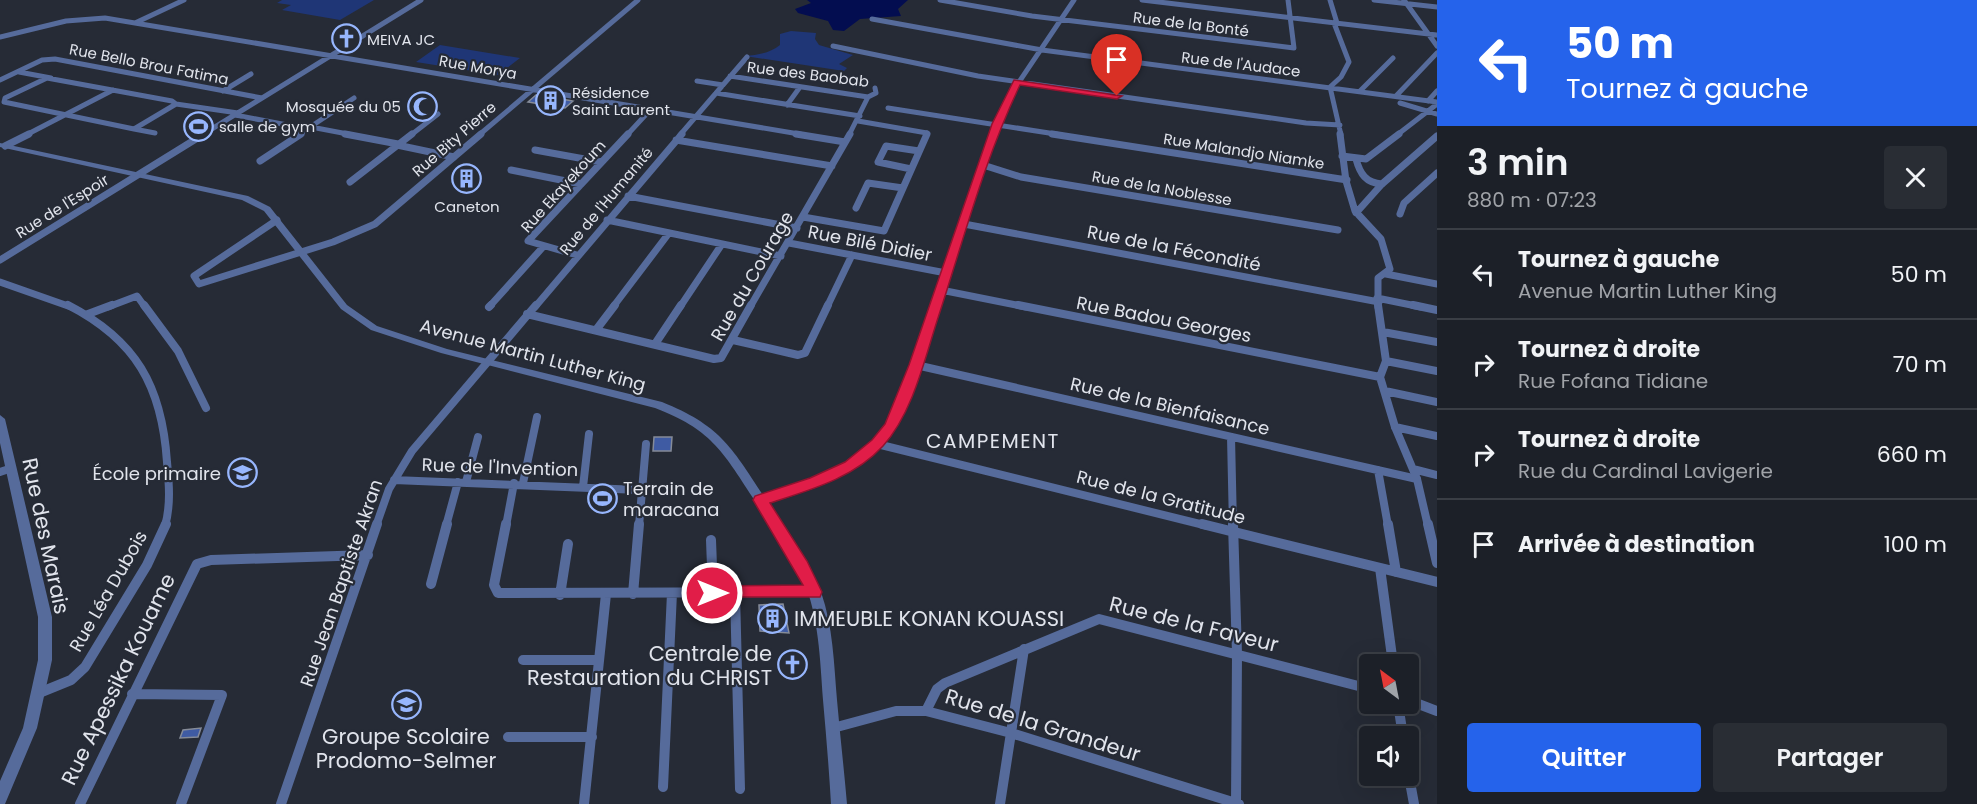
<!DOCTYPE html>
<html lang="fr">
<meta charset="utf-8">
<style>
body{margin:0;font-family:Poppins,sans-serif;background:#292d34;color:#f1f3f6;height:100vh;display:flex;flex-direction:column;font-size:22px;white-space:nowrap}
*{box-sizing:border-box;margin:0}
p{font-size:20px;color:#a0a3a8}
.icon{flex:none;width:33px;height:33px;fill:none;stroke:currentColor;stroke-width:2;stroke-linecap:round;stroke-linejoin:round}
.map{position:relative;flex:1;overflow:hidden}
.details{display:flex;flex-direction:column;background:#1c2028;width:540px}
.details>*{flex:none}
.guide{background:#2563eb;color:#fff;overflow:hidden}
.needle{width:39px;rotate:328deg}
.controls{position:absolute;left:1359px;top:654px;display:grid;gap:12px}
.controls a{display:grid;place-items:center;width:60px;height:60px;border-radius:6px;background:#1c2028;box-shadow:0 6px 24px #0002,0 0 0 2px #3a3e45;font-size:30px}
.pin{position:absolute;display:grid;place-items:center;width:51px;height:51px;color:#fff;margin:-62px -26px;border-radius:50% 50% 50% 0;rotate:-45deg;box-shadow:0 0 6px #0007}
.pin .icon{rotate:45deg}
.me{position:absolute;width:66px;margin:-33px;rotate:90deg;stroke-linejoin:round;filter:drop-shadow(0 0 4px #0008)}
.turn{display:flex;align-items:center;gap:21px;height:126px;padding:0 30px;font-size:27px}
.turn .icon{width:78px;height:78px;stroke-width:2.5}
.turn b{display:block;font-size:42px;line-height:51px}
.round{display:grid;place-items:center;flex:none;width:63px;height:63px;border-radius:6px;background:#292d34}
.overview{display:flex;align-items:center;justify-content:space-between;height:102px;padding:0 30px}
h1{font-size:36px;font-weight:600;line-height:45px}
.action{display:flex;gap:12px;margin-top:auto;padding:12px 30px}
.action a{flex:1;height:69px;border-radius:6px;background:#2563eb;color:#fff;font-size:24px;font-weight:600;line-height:69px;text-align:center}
.action a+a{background:#292d34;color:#f1f3f6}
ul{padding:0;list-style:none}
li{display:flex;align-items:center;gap:18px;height:90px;padding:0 30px;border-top:2px solid #3a3e45}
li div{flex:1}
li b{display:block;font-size:22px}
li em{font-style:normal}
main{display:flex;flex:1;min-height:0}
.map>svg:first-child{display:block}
</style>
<main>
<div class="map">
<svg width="1437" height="804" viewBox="0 0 1437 804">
<rect width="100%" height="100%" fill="#262b36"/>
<path fill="#1f3676" d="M282,0H374L340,20L282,10L291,5L277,3Z
M791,31L816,33L815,39L819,45L853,55L839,64L847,68L844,71L745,56C758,55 770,53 780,45V34Z
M440,45L520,58L498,75L416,62Z"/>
<path fill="#030d50" d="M807,0H908L898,9L901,16L860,19L844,31L833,30L828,21L798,13L795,9L811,3Z"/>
<path fill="#3f5ba3" stroke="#858b98" stroke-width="1.5" d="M536,95L573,101L565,108L528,102Z
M654,437H672L671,451H653Z
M783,604L789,633L760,631L759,605Z
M201,728L198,737L180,738L183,730Z"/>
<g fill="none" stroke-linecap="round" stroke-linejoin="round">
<path stroke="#566b9b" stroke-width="5" d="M940,0L1032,16L1294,48L1288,0
M1142,0L1437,35
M1330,0L1337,23
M1374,0L1437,7
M1404,0L1437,46
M872,19L1042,50L1437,102
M135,23L184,0
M1334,23L1349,62L1341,77L1330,87L1341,135
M0,37L66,21L105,18L805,135
M833,46L978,76L1306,123L1340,125
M19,72L51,78
M730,76L868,97L876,93L875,88
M47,78L172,101L176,104L134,129L4,102L5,98Z
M0,80L42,60L55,59L262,98
M697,81L723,85
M223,91L251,74
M1360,91L1393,58
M716,93L860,116
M1396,96L1437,53
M1428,101L1437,91
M1400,103L1437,114
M176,104L238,113
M787,105L800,87
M888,108L1062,135
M235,115L308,129
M858,121L927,133L926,135
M311,127L353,135
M134,129L155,133
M26,135L113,90
M202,135L421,0
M298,135L354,98
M411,135L438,114
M479,135L638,0
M627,135L651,109
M680,135L747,57
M849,135L868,97
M993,135L1013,91L1074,0
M1397,135L1437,104"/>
<path stroke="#566b9b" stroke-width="7" d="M345,134L398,144
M796,134L845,142
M1052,134L1347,180
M1340,134L1346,181L1355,211L1381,239L1390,269L1378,278V307
M676,140L832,166
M397,145L454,157
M5,146L29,134
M535,150L601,162
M1342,156L1366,159L1399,134
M1356,159C1360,174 1366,183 1382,184
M260,161L301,134
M983,165L1021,177L1338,230
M911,169L878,162L886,146L919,151
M511,170L581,184
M350,182L412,134
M628,196L797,228
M856,208L868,183L903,188
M1356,213L1382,184L1437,136
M1400,214L1404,203L1437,173
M803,217L884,231L927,134
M277,220L194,276L199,284L333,242L375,224L481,134
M607,220L781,256
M964,224L1379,302
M789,243L946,273
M577,255L528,241L628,134
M0,260L204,134
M1386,274L1437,284
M0,282L71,307
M941,290L1026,307
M1377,298L1421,307
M108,307L137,296L145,307
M489,307L543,247
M535,307L682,134
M613,307L669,233
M680,307L722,244
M750,307L850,134
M827,307L852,255
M935,307L993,134"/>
<path stroke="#566b9b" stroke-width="8" d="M68,305C136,340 162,386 167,462C169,483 171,505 165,526
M144,305L178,351L206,408
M1018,305L1380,377
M1378,305L1386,361L1380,377L1395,427L1417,479L1428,526
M1413,305L1437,310
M489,307L491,305
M88,314L112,305
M527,314L714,359L721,358L751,305
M596,330L615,305
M1383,332L1437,342
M733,340L798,355L805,353L828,305
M655,344L681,305
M1386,361L1437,371
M916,365L1417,479
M1385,391L1437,402
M1395,427L1437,436
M1231,437L1233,526
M877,444L1208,526
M1413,469L1437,475
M1378,470L1388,526
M0,472L12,468
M394,480L640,490
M466,482L478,437
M523,483L537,417
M583,487L589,434
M761,500C792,490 824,482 851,465C905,432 917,361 935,305
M376,526L389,489L412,451L536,305
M446,526L458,482
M506,526L514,483
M639,526L646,444"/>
<path stroke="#566b9b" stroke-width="10" d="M506,524L494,585L498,593L814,592
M1202,524L1437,582
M1233,524L1237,654L1236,804
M1388,524L1396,572
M1428,524L1437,563
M711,540L713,593
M1380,568L1393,664
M431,584L447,524
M735,593L740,789
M633,594L639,524
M560,595L568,544
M523,660H599
M39,693L71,680L85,667L147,565L166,524
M132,694L222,695L181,804
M1408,700L1437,711
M1398,704L1403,736
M926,711L937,689L945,683L1099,619L1370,689
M833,728L896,711H926L1011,733L1239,804
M508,737H592
M1408,771L1414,804
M663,787L672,593
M80,804L197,564L211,560L368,555
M281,804L377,524
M584,804L606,594
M1000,804L1024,649"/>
<path fill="#566b9b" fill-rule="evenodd" d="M0,143L248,196L270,207L347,305L377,326L447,349L662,402C719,425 731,446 763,495C784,526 808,557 821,592C833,626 834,664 837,700C840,735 844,769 847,804H831C829,769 826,734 823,700C820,659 819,617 803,579C790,550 770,524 753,498C722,450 710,429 655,408L441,353L371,330L341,309L264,211L242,200L0,147Z
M0,415L5,419L52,617V660L37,728L5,804H0V781L23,728L38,660V617L0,443Z"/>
</g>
<path fill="#e11d48" stroke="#92132f" stroke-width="1.5" d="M1014,80L1122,96L1117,99L1020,85C984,160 963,242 937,321C924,362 912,414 883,446C854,478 810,490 770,503L807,561L822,592L820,597H707L704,593L707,588L712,586L803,585L753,500L755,496L810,478L845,462L872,440L885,424L909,365L992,124Z"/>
<defs>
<symbol id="church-ring" viewBox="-11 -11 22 22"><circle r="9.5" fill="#262b36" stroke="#97b6fd" stroke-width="1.5"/><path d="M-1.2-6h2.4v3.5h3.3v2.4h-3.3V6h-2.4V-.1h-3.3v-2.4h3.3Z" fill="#97b6fd"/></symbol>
<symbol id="building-ring" viewBox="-11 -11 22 22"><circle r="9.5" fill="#262b36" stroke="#97b6fd" stroke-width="1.5"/><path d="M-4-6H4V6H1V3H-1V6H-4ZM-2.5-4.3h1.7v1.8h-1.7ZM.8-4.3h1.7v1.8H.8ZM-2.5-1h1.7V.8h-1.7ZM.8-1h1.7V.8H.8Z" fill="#97b6fd"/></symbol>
<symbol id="mosque-ring" viewBox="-11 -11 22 22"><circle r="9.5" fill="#262b36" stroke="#97b6fd" stroke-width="1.5"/><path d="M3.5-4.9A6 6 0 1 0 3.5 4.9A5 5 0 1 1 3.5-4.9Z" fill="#97b6fd"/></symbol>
<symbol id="stadium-ring" viewBox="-11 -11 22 22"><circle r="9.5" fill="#262b36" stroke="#97b6fd" stroke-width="1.5"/><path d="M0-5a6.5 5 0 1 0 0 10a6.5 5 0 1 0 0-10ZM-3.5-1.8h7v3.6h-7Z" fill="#97b6fd"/></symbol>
<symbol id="school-ring" viewBox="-11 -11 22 22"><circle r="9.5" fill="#262b36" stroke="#97b6fd" stroke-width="1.5"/><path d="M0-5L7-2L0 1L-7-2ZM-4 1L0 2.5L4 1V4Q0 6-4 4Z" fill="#97b6fd"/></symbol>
</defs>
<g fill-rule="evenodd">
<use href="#church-ring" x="330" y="22" width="33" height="33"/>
<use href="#building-ring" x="534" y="84" width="33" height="33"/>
<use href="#mosque-ring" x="406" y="90" width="33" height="33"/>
<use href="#stadium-ring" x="182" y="110" width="33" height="33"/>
<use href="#building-ring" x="450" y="162" width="33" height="33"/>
<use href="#school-ring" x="226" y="456" width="33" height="33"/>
<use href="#stadium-ring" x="586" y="482" width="33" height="33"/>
<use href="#building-ring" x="756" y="602" width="33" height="33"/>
<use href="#church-ring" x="776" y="648" width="33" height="33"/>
<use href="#school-ring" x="390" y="688" width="33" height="33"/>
</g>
<g text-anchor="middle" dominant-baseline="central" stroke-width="4.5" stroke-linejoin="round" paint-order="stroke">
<g font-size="15" fill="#e1e4ec" stroke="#262b36">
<text transform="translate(1191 24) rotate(7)">Rue de la Bonté</text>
<text transform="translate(149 64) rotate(11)">Rue Bello Brou Fatima</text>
<text transform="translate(1241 64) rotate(7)">Rue de l'Audace</text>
<text transform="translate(478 67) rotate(10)">Rue Morya</text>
<text transform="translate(808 74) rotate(7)">Rue des Baobab</text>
<text transform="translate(454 139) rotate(-41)">Rue Bity Pierre</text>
<text transform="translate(1244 151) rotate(9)">Rue Malandjo Niamke</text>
<text transform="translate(563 186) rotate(-48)">Rue Ekayekoum</text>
<text transform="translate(1162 188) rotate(10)">Rue de la Noblesse</text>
<text transform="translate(606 201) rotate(-50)">Rue de l'Humanité</text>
<text transform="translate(62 206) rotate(-32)">Rue de l'Espoir</text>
</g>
<g font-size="15" fill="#e1e4ec" stroke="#262b36" text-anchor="start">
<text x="367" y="39">MEIVA JC</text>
<text x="572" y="92">Résidence<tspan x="572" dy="17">Saint Laurent</tspan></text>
<text x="401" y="106" text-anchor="end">Mosquée du 05</text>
<text x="219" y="126">salle de gym</text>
<text x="467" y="206" text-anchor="middle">Caneton</text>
</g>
<g font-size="18" fill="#e1e4ec" stroke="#262b36">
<text transform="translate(870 243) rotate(11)">Rue Bilé Didier</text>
<text transform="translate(1174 248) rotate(11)">Rue de la Fécondité</text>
<text transform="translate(752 276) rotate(-60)">Rue du Courage</text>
<text transform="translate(1164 319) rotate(11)">Rue Badou Georges</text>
<text transform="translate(533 355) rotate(15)">Avenue Martin Luther King</text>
<text transform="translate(1170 406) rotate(13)">Rue de la Bienfaisance</text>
<text transform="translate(500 467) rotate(2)">Rue de l'Invention</text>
<text transform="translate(1161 497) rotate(14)">Rue de la Gratitude</text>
<text transform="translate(341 583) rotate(-71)">Rue Jean Baptiste Akran</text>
<text transform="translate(108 591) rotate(-60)">Rue Léa Dubois</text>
</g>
<g font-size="18" fill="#e1e4ec" stroke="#262b36" text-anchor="end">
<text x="221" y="473">École primaire</text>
<text x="623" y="488" text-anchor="start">Terrain de<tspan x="623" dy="21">maracana</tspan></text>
</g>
<g font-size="20" letter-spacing="1.5" fill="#e1e4ec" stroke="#262b36">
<text x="993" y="441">CAMPEMENT</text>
</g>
<g font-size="21" fill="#e1e4ec" stroke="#262b36">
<text transform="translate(46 536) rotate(78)">Rue des Marais</text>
<text transform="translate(1194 624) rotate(14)">Rue de la Faveur</text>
<text transform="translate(118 679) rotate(-64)">Rue Apessika Kouame</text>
<text transform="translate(1043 725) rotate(17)">Rue de la Grandeur</text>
</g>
<g font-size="21" fill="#e1e4ec" stroke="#262b36" text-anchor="start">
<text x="794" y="618">IMMEUBLE KONAN KOUASSI</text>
<text x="772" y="653" text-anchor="end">Centrale de<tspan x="772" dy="24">Restauration du CHRIST</tspan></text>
<text x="406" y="736" text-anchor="middle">Groupe Scolaire<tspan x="406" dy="24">Prodomo-Selmer</tspan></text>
</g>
</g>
</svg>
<div class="controls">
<a><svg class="needle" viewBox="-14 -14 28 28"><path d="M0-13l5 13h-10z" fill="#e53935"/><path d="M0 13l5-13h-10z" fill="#a0a3a8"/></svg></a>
<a><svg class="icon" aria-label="sound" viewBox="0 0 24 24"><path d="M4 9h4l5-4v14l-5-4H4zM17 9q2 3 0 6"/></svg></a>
</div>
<div class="pin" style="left:1117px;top:96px;background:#d93025"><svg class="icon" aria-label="arrive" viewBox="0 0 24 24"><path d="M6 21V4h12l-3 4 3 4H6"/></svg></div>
<svg class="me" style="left:712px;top:593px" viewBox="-20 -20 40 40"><circle r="17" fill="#e11d48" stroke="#fff" stroke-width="3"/><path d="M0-11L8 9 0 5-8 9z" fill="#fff"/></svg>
</div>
<section class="details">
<div class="guide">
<div class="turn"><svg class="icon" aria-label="left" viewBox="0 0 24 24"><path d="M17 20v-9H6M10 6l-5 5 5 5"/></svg><div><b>50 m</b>Tournez à gauche</div></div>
</div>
<div class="overview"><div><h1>3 min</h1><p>880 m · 07:23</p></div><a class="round"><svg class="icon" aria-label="close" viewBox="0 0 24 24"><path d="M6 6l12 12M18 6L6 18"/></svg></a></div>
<ul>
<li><svg class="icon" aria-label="left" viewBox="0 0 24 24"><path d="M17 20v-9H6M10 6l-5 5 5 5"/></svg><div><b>Tournez à gauche</b><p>Avenue Martin Luther King</p></div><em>50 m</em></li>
<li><svg class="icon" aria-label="right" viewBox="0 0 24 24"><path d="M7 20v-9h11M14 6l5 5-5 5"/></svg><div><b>Tournez à droite</b><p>Rue Fofana Tidiane</p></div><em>70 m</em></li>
<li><svg class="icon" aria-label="right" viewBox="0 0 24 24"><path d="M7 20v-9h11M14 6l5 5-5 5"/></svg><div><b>Tournez à droite</b><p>Rue du Cardinal Lavigerie</p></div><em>660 m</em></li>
<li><svg class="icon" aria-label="arrive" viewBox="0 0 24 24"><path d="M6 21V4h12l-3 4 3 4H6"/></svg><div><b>Arrivée à destination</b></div><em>100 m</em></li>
</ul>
<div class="action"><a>Quitter</a><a>Partager</a></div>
</section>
</main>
